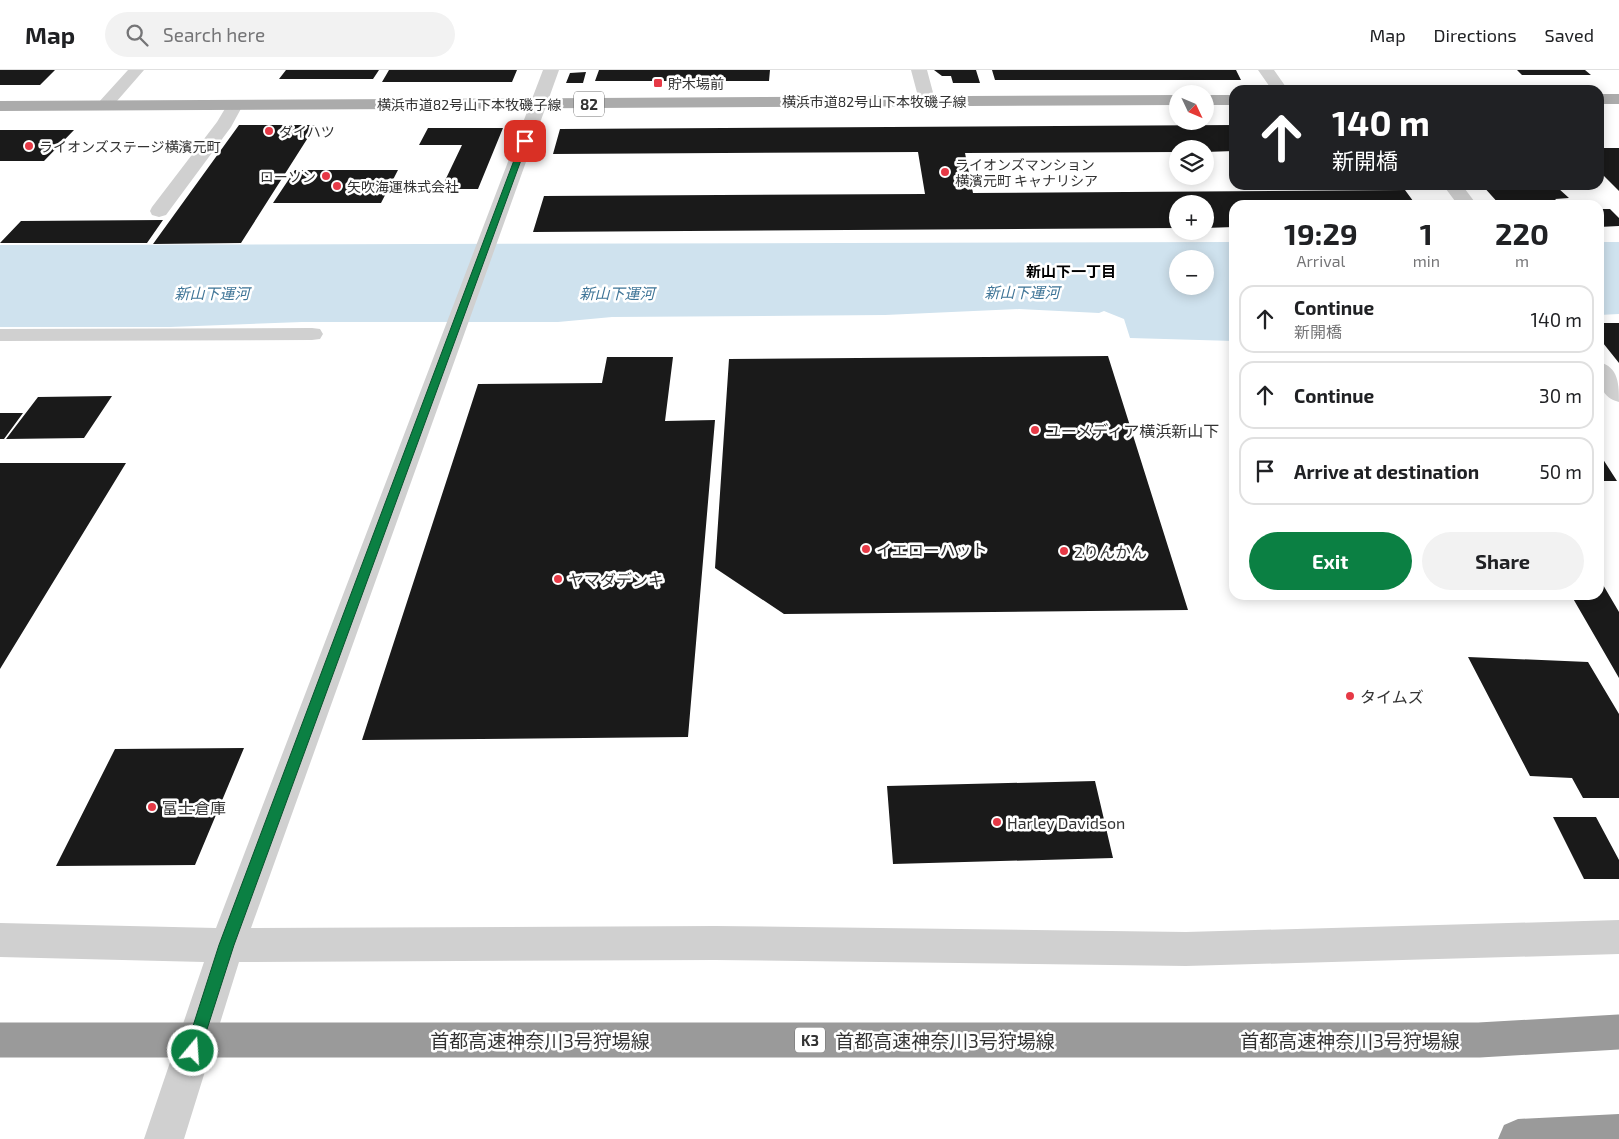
<!DOCTYPE html>
<meta charset="utf-8">
<style>
body{margin:0;font-family:"Exo 2","Noto Sans JP",sans-serif;background:#f2f2f2;color:#202124;height:100vh;display:flex;flex-direction:column;font-size:19px;white-space:nowrap}
*{box-sizing:border-box;margin:0}
p{font-size:16px;color:#757577}
.icon{flex:none;width:28px;height:28px;fill:none;stroke:currentColor;stroke-width:2;stroke-linecap:round;stroke-linejoin:round}
.map{position:relative;flex:1;overflow:hidden}
.panel{position:absolute;left:1229px;top:130px;width:375px;height:400px;display:flex;flex-direction:column;background:#fff;border-radius:15px;box-shadow:0 2px 12px #0003}
.panel>*{flex:none}
.banner{position:absolute;left:1229px;top:15px;width:375px;height:105px;border-radius:15px;box-shadow:0 2px 12px #0003;background:#202124;color:#fff;overflow:hidden}
.needle{width:32px;rotate:134deg}
.tools{position:absolute;left:1169px;top:15px;display:grid;gap:10px}
.tools a{display:grid;place-items:center;width:45px;height:45px;border-radius:50%;background:#fff;box-shadow:0 2px 12px #0003;font-size:25px}
.pin{position:absolute;display:grid;place-items:center;width:42px;height:42px;color:#fff;margin:-21px;border-radius:10px;box-shadow:0 2px 8px #0006}
.me{position:absolute;width:55px;margin:-28px;rotate:18deg;stroke-linejoin:round;filter:drop-shadow(0 0 4px #0008)}
.turn{display:flex;align-items:center;gap:18px;height:105px;padding:0 20px;font-size:22px}
.turn .icon{width:65px;height:65px;stroke-width:2.5}
.turn b{display:block;font-size:35px;line-height:42px}
.eta{display:flex;justify-content:space-evenly;align-items:center;height:85px;text-align:center}
.eta b{font-size:30px;font-weight:700;line-height:35px}
.action{display:flex;gap:10px;margin-top:auto;padding:10px 20px}
.action a{flex:1;height:58px;border-radius:30px;background:#0b8043;color:#fff;font-size:20px;font-weight:700;line-height:58px;text-align:center}
.action a+a{background:#f2f2f2;color:#202124}
ul{padding:0;list-style:none}
li{display:flex;align-items:center;gap:15px;height:68px;margin:0 10px 8px;padding:0 10px;border:2px solid #e0e0e0;border-radius:15px}
li div{flex:1}
li b{display:block;font-size:19px}
li em{font-style:normal}
header{display:flex;align-items:center;gap:30px;box-sizing:border-box;height:70px;padding:0 25px;background:#fff;border-bottom:1px solid #e0e0e0}
header strong{font-size:24px}
nav{display:flex;gap:28px;margin-inline-start:auto;font-size:18px}
.search{width:350px;height:45px;background:#f2f2f2;display:flex;align-items:center;gap:12px;box-sizing:border-box;padding:0 18px;border-radius:28px;color:#757577;font-size:19px}
.map>svg:first-child{display:block}
</style>
<header>
<strong>Map</strong>
<div class="search"><svg class="icon" aria-label="search" viewBox="0 0 24 24"><circle cx="10" cy="10" r="6"/><path d="M15 15l6 6"/></svg>Search here</div>
<nav><a>Map</a><a>Directions</a><a>Saved</a></nav>
</header>
<div class="map">
<svg width="1619" height="1069" viewBox="0 0 1619 1069">
<rect width="100%" height="100%" fill="#fff"/>
<path fill="#cfe2ee" fill-rule="evenodd" d="M1234,172V271L1130,268L1124,249L1104,241L1099,243L1019,239L885,245L612,247L558,252H302L170,257H0V175ZM1178,189H1205V216H1178Z
M1599,172H1619V244L1599,245Z"/>
<path fill="#1a1a1a" d="M0,0H55L40,15H0Z
M286,0H379L373,9H279Z
M389,0H517L512,12H382Z
M599,0H770L769,11H595Z
M934,0H976L980,13H953L951,6H942Z
M992,0H1236L1241,10H995Z
M1517,0H1585L1591,5H1522Z
M586,2L583,13H566L570,3Z
M239,55H316L241,173L153,174Z
M1234,55V81L1205,82V79H1178V82L965,83L973,123L1405,120L1416,135H1234V157L1205,158V134H1178V158L533,162L544,126L925,124L918,82L553,84L560,59Z
M428,58H503L478,119H441L462,75H419Z
M0,60H74L44,91H0Z
M1599,78H1619V121L1599,101Z
M295,100H398L381,133H273Z
M1482,115H1542L1545,118H1558L1569,128L1555,129L1562,135H1500Z
M1599,139H1610L1619,148V156L1599,157Z
M163,150L147,173H0L21,151Z
M1599,253H1619V293L1599,268Z
M1108,286L1188,540L784,544L715,498L729,289Z
M607,287H673L665,351L715,350L688,667L362,670L478,314L602,313Z
M112,326L84,368L6,369L38,327Z
M0,343H23L4,369H0Z
M1599,383L1617,411H1599Z
M0,393H126L0,599Z
M1599,508L1619,542V608L1571,525H1599Z
M1468,587L1588,592L1619,644V728H1583L1572,708L1530,706Z
M244,678L195,795L56,796L115,679Z
M1095,711L1113,788L893,794L887,716Z
M1553,747H1596L1619,790V809H1584Z"/>
<g fill="none" stroke-linecap="round" stroke-linejoin="round">
<path fill="#d0d0d0" fill-rule="evenodd" d="M128,0H144L110,39H98L96,36L98,33Z
M543,0H559L251,858L715,856L1186,862L1619,850V884L1186,896L715,890L239,892L184,1069H144L204,892L0,887V853L216,858Z
M911,0H927L935,30L933,33H921L919,30Z
M1258,0H1274L1288,20H1272Z
M235,30L241,32L243,35L231,57L166,145L159,147L152,145L150,141L152,137L217,52L229,32Z
M1443,115H1462L1477,135H1458Z
M312,258L320,259L323,264L320,269L312,270L0,271V259Z
M1599,292C1619,297 1619,315 1619,332C1599,327 1598,309 1599,292Z"/>
<path fill="#ababab" fill-rule="evenodd" d="M1599,24H1619V34H1599Z
M1178,25V35L0,41V31Z
M1205,25H1234V35H1205Z"/>
<path fill="#9a9a9a" fill-rule="evenodd" d="M1619,1044V1069H1498L1504,1055L1518,1049Z"/>
<path stroke="#9a9a9a" stroke-width="35" d="M0,970H1479L1619,962"/>
</g>
<path fill="#0b8043" stroke="#07532c" d="M522,69L528,71L234,875L200,981L198,986L193,989L187,986L185,981L219,875Z"/>
<g fill="#e63946" stroke="#fff" stroke-width="2">
<rect x="653" y="8" width="10" height="10" rx="2.5"/>
<circle cx="269" cy="61" r="5"/>
<circle cx="29" cy="76" r="5"/>
<circle cx="945" cy="102" r="5"/>
<circle cx="326" cy="106" r="5"/>
<circle cx="337" cy="116" r="5"/>
<circle cx="1035" cy="360" r="5"/>
<circle cx="866" cy="479" r="5"/>
<circle cx="1064" cy="481" r="5"/>
<circle cx="558" cy="509" r="5"/>
<circle cx="1350" cy="626" r="5"/>
<circle cx="152" cy="737" r="5"/>
<circle cx="997" cy="752" r="5"/>
</g>
<g text-anchor="middle" dominant-baseline="central" stroke-width="5" stroke-linejoin="round" paint-order="stroke">
<g font-size="14" fill="#333" stroke="#fff" text-anchor="start">
<text x="668" y="13">貯木場前</text>
<text x="279" y="61">ダイハツ</text>
<text x="39" y="76">ライオンズステージ横濱元町</text>
<text x="955" y="94">ライオンズマンション<tspan x="955" dy="16">横濱元町 キャナリシア</tspan></text>
<text x="316" y="106" text-anchor="end">ローソン</text>
<text x="347" y="116">矢吹海運株式会社</text>
</g>
<g font-size="14" fill="#333" stroke="#fff">
<text x="874" y="31">横浜市道82号山下本牧磯子線</text>
<text x="469" y="34">横浜市道82号山下本牧磯子線</text>
</g>
<g fill="#fff" stroke="#707070" stroke-width="1">
<rect x="574" y="21.5" width="30" height="25" rx="4"/>
<rect x="795" y="957.5" width="30" height="25" rx="4"/>
</g>
<g font-size="15" font-weight="bold" fill="#333">
<text x="589" y="34">82</text>
<text x="810" y="970">K3</text>
</g>
<g font-size="15" font-weight="bold" fill="#000" stroke="#fff">
<text x="1071" y="201">新山下一丁目</text>
</g>
<g font-size="15" font-style="italic" fill="#3f7597" stroke="#fff">
<text x="1022" y="222">新山下運河</text>
<text x="212" y="223">新山下運河</text>
<text x="617" y="223">新山下運河</text>
</g>
<g font-size="16" fill="#333" stroke="#fff" text-anchor="start">
<text x="1045" y="360">ユーメディア横浜新山下</text>
<text x="876" y="479">イエローハット</text>
<text x="1074" y="481">2りんかん</text>
<text x="568" y="509">ヤマダデンキ</text>
<text x="1360" y="626">タイムズ</text>
<text x="162" y="737">富士倉庫</text>
<text x="1007" y="752">Harley Davidson</text>
</g>
<g font-size="19" fill="#333" stroke="#fff">
<text x="540" y="970">首都高速神奈川3号狩場線</text>
<text x="945" y="970">首都高速神奈川3号狩場線</text>
<text x="1350" y="970">首都高速神奈川3号狩場線</text>
</g>
</g>
</svg>
<div class="tools">
<a><svg class="needle" viewBox="-14 -14 28 28"><path d="M0-13l5 13h-10z" fill="#e53935"/><path d="M0 13l5-13h-10z" fill="#757577"/></svg></a>
<a><svg class="icon" aria-label="layers" viewBox="0 0 24 24"><path d="M12 4l9 5-9 5-9-5zM3 14l9 5 9-5"/></svg></a>
<a>+</a>
<a>−</a>
</div>
<div class="pin" style="left:525px;top:71px;background:#d93025"><svg class="icon" aria-label="arrive" viewBox="0 0 24 24"><path d="M6 21V4h12l-3 4 3 4H6"/></svg></div>
<svg class="me" style="left:193px;top:981px" viewBox="-20 -20 40 40"><circle r="17" fill="#0b8043" stroke="#fff" stroke-width="3"/><path d="M0-11L8 9 0 5-8 9z" fill="#fff"/></svg>
<div class="banner">
<div class="turn"><svg class="icon" aria-label="ahead" viewBox="0 0 24 24"><path d="M12 20V5M6 11l6-6 6 6"/></svg><div><b>140 m</b>新開橋</div></div>
</div>
<section class="panel">
<div class="eta">
<div><b>19:29</b><p>Arrival</p></div>
<div><b>1</b><p>min</p></div>
<div><b>220</b><p>m</p></div>
</div>
<ul>
<li><svg class="icon" aria-label="ahead" viewBox="0 0 24 24"><path d="M12 20V5M6 11l6-6 6 6"/></svg><div><b>Continue</b><p>新開橋</p></div><em>140 m</em></li>
<li><svg class="icon" aria-label="ahead" viewBox="0 0 24 24"><path d="M12 20V5M6 11l6-6 6 6"/></svg><div><b>Continue</b></div><em>30 m</em></li>
<li><svg class="icon" aria-label="arrive" viewBox="0 0 24 24"><path d="M6 21V4h12l-3 4 3 4H6"/></svg><div><b>Arrive at destination</b></div><em>50 m</em></li>
</ul>
<div class="action"><a>Exit</a><a>Share</a></div>
</section>
</div>
